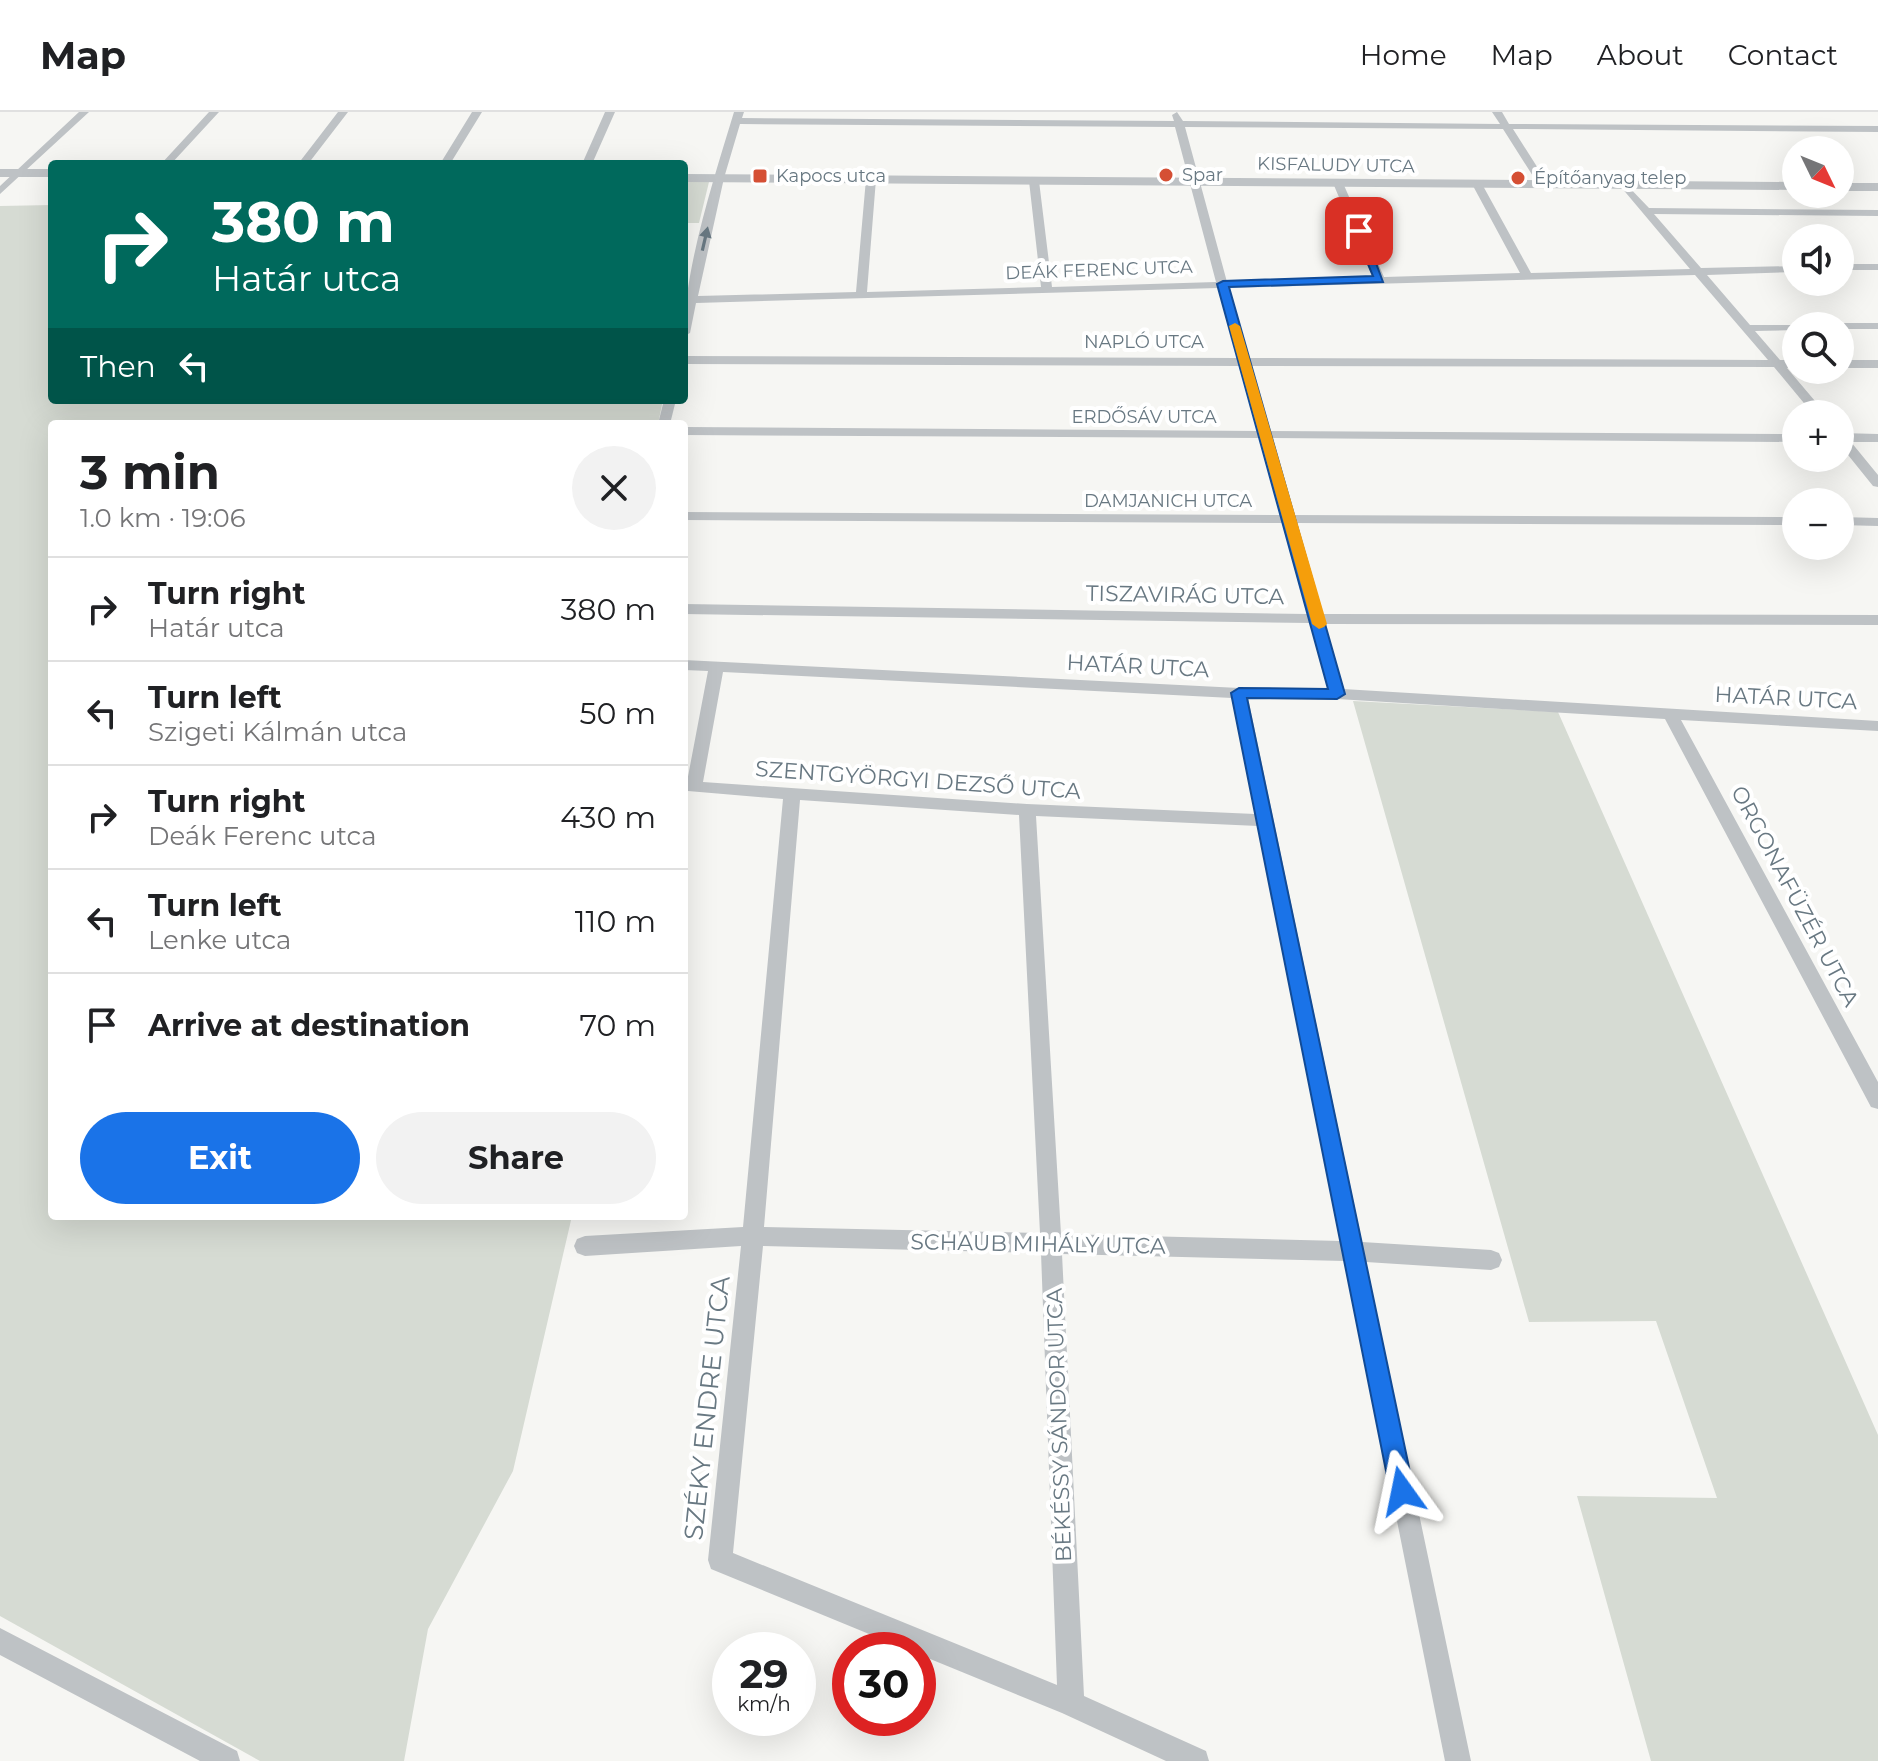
<!DOCTYPE html>
<meta charset="utf-8">
<style>
body{margin:0;font-family:Montserrat,sans-serif;background:#f2f2f2;color:#202124;height:100vh;display:flex;flex-direction:column;font-size:30px;white-space:nowrap}
*{box-sizing:border-box;margin:0}
p{font-size:26px;color:#757577}
.icon{flex:none;width:44px;height:44px;fill:none;stroke:currentColor;stroke-width:2;stroke-linecap:round;stroke-linejoin:round}
.map{position:relative;flex:1;overflow:hidden}
.side{position:absolute;left:48px;top:308px;width:640px;height:800px;display:flex;flex-direction:column;background:#fff;border-radius:8px;box-shadow:0 8px 32px #0002}
.side>*{flex:none}
.banner{position:absolute;left:48px;top:48px;width:640px;height:244px;border-radius:8px;box-shadow:0 8px 32px #0002;background:#00695c;color:#fff;overflow:hidden}
.needle{width:52px;rotate:133deg}
.buttons{position:absolute;left:1782px;top:24px;display:grid;gap:16px}
.buttons a{display:grid;place-items:center;width:72px;height:72px;border-radius:50%;background:#fff;box-shadow:0 8px 32px #0002;font-size:40px}
.speed{position:absolute;left:712px;top:1520px;display:flex;gap:16px;font-size:40px;font-weight:700;text-align:center}
.speed>*{display:grid;place-content:center;width:104px;height:104px;border-radius:50%;background:#fff;box-shadow:0 8px 32px #0002;line-height:1}
.speed small{font-size:20px;font-weight:400}
.speed .limit{border:12px solid #d22;background:#fff;color:#111}
.pin{position:absolute;display:grid;place-items:center;width:68px;height:68px;color:#fff;margin:-34px;border-radius:16px;box-shadow:0 4px 12px #0006}
.me{position:absolute;width:88px;margin:-44px;rotate:348deg;stroke-linejoin:round;filter:drop-shadow(0 0 6px #0008)}
.turn{display:flex;align-items:center;gap:28px;height:168px;padding:0 32px;font-size:36px}
.turn .icon{width:104px;height:104px;stroke-width:2.5}
.turn b{display:block;font-size:56px;line-height:68px}
.then{display:flex;align-items:center;height:76px;padding:0 32px;background:#0003;gap:16px;font-size:30px}
.round{display:grid;place-items:center;flex:none;width:84px;height:84px;border-radius:42px;background:#f2f2f2}
.head{display:flex;align-items:center;justify-content:space-between;height:136px;padding:0 32px}
h1{font-size:48px;font-weight:700;line-height:60px}
.button{display:flex;gap:16px;margin-top:auto;padding:16px 32px}
.button a{flex:1;height:92px;border-radius:48px;background:#1a73e8;color:#fff;font-size:32px;font-weight:700;line-height:92px;text-align:center}
.button a+a{background:#f2f2f2;color:#202124}
ul{padding:0;list-style:none}
li{display:flex;align-items:center;gap:24px;height:104px;padding:0 32px;border-top:2px solid #e0e0e0}
li div{flex:1}
li b{display:block;font-size:30px}
li em{font-style:normal}
header{display:flex;align-items:center;gap:48px;box-sizing:border-box;height:112px;padding:0 40px;background:#fff;border-bottom:2px solid #e0e0e0}
header strong{font-size:38px}
nav{display:flex;gap:44px;margin-inline-start:auto;font-size:28px}
.map>svg:first-child{display:block}
</style>
<header>
<strong>Map</strong>
<nav><a>Home</a><a>Map</a><a>About</a><a>Contact</a></nav>
</header>
<div class="map">
<svg width="1878" height="1649" viewBox="0 0 1878 1649">
<rect width="100%" height="100%" fill="#f6f6f3"/>
<path fill="#d6dbd3" d="M684,70H709L699,111H684Z
M52,93V288H663L658,312H52V1104H572L513,1359L428,1517L404,1649H260L0,1504V94Z
M1353,589L1558,600L1878,1323V1649H1651L1577,1384L1717,1386L1656,1209L1529,1210Z"/>
<g fill="none" stroke-linecap="round" stroke-linejoin="round">
<path fill="#bec2c5" fill-rule="evenodd" d="M79,0H89L0,82V74Z
M209,0H219L171,52H161Z
M338,0H348L308,52H298Z
M472,0H482L450,52H440Z
M605,0H615L592,52H582Z
M734,0H744L742,6L1174,9L1172,3L1177,0L1183,9L1500,12L1492,0H1502L1509,12L1878,14V20L1513,17L1548,72L1543,75L1538,72L1503,17L1185,15L1227,170L1373,166L1333,71L1338,68L1343,71L1384,165L1520,161L1472,72L1477,69L1482,72L1531,161L1690,157L1621,75V71L1624,70L1649,96L1878,98V104L1654,102L1701,156L1796,154V160L1707,163L1750,213H1800L1796,214V218L1755,219L1780,248H1796V256H1787L1826,302H1813L1774,255L1251,254L1269,319L1796,322V330L1272,326L1293,403L1796,405V413L1296,411L1322,502L1878,503V513L1325,512L1343,577L1878,609V619L1681,608L1878,970V997L1871,995L1665,607L1337,587L1248,586L1362,1130L1491,1138L1499,1141L1502,1148L1499,1155L1491,1158L1366,1150L1471,1649H1445L1345,1149L1062,1142L1084,1584L1206,1639L1209,1649H1166L1062,1601L918,1542V1538H908L711,1457L708,1448L741,1134L585,1144L577,1141L574,1134L577,1127L585,1124L743,1115L783,687L688,679L686,675L708,559L684,558V548L1239,576L1328,577L1310,511L684,502V492L1307,502L1282,411L684,408V400L1280,403L1259,326L684,323V315L1257,319L1239,254L684,252V244L1237,246L1218,176L696,191L690,221L684,224C684,157 714,66 734,0ZM740,12L1175,15L1216,170L1052,175L1039,69L1034,66L1029,69L1041,175L867,180L876,67L871,64L866,67L856,180L698,184L724,66ZM1695,163L1768,248L1249,246L1229,176ZM723,560L1232,586L1255,702L1027,692L703,670ZM800,688L1019,703L1040,1121L764,1115ZM1036,704L1258,714L1341,1129L1061,1122ZM763,1134L1041,1141L1057,1573L733,1441Z
M1840,152H1878V158H1840Z
M1840,211H1878V217H1840V214H1834Z
M1840,248H1878V256H1840Z
M664,288H676L670,312H658Z
M1840,321L1878,322V330H1851L1878,363V375L1873,374L1840,333Z
M1840,405L1878,406V414L1840,413Z
M0,1516L237,1639L240,1649H200L0,1543Z"/>
<path fill="#bec2c5" fill-rule="evenodd" d="M0,57H52V65H0Z
M684,62L1796,70V78L684,70Z
M1840,71H1878V79H1840Z"/>
</g>
<defs><path id="oneway-solid" d="M-6-.8H1V-3.2L6.5 0L1 3.2V.8H-6Z" transform="scale(2)"/></defs>
<use fill="#687882" href="#oneway-solid" transform="translate(705 127) rotate(-77)"/>
<path fill="#1a73e8" stroke="#114b97" stroke-width="2" d="M1359,116L1364,119L1383,170L1229,175L1345,582L1337,587L1247,586L1414,1379L1411,1388L1402,1391L1394,1388L1390,1379L1231,581L1239,576L1328,577L1217,172L1223,169L1373,164L1354,119Z"/>
<path fill="#f59e0b" d="M1235,211L1240,214L1327,512L1324,515L1319,517L1312,512L1229,214Z"/>
<g fill="#d54f34" stroke="#fff" stroke-width="3">
<circle cx="1166" cy="63" r="8"/>
<rect x="752" y="56" width="16" height="16" rx="4"/>
<circle cx="1518" cy="66" r="8"/>
</g>
<g text-anchor="middle" dominant-baseline="central" stroke-width="8" stroke-linejoin="round" paint-order="stroke">
<g font-size="18" fill="#687882" stroke="#fff">
<text transform="translate(1336 53) rotate(1)">KISFALUDY UTCA</text>
<text transform="translate(1099 158) rotate(-2)">DEÁK FERENC UTCA</text>
<text x="1144" y="230">NAPLÓ UTCA</text>
<text x="1144" y="305">ERDŐSÁV UTCA</text>
<text x="1168" y="389">DAMJANICH UTCA</text>
</g>
<g font-size="18" fill="#687882" stroke="#fff" text-anchor="start">
<text x="1182" y="63">Spar</text>
<text x="776" y="64">Kapocs utca</text>
<text x="1534" y="66">Építőanyag telep</text>
</g>
<g font-size="22" fill="#687882" stroke="#fff">
<text transform="translate(1185 483) rotate(1)">TISZAVIRÁG UTCA</text>
<text transform="translate(1138 554) rotate(3)">HATÁR UTCA</text>
<text transform="translate(1786 586) rotate(3)">HATÁR UTCA</text>
<text transform="translate(918 668) rotate(4)">SZENTGYÖRGYI DEZSŐ UTCA</text>
<text transform="translate(1795 784) rotate(62)">ORGONAFÜZÉR UTCA</text>
<text transform="translate(1038 1132) rotate(1)">SCHAUB MIHÁLY UTCA</text>
<text transform="translate(1059 1313) rotate(-92)">BÉKÉSSY SÁNDOR UTCA</text>
</g>
<g font-size="26" fill="#687882" stroke="#fff">
<text transform="translate(707 1296) rotate(-84)">SZÉKY ENDRE UTCA</text>
</g>
</g>
</svg>
<div class="buttons">
<a><svg class="needle" viewBox="-14 -14 28 28"><path d="M0-13l5 13h-10z" fill="#e53935"/><path d="M0 13l5-13h-10z" fill="#757577"/></svg></a>
<a><svg class="icon" aria-label="sound" viewBox="0 0 24 24"><path d="M4 9h4l5-4v14l-5-4H4zM17 9q2 3 0 6"/></svg></a>
<a><svg class="icon" aria-label="search" viewBox="0 0 24 24"><circle cx="10" cy="10" r="6"/><path d="M15 15l6 6"/></svg></a>
<a>+</a>
<a>−</a>
</div>
<div class="speed"><div>29<small>km/h</small></div><div class="limit">30</div></div>
<div class="pin" style="left:1359px;top:119px;background:#d93025"><svg class="icon" aria-label="arrive" viewBox="0 0 24 24"><path d="M6 21V4h12l-3 4 3 4H6"/></svg></div>
<svg class="me" style="left:1402px;top:1379px" viewBox="-20 -20 40 40"><path d="M0-17L14 15 0 8-14 15z" fill="#1a73e8" stroke="#fff" stroke-width="4"/></svg>
<div class="banner">
<div class="turn"><svg class="icon" aria-label="right" viewBox="0 0 24 24"><path d="M7 20v-9h11M14 6l5 5-5 5"/></svg><div><b>380 m</b>Határ utca</div></div>
<div class="then">Then<svg class="icon" aria-label="left" viewBox="0 0 24 24"><path d="M17 20v-9H6M10 6l-5 5 5 5"/></svg></div>
</div>
<section class="side">
<div class="head"><div><h1>3 min</h1><p>1.0 km · 19:06</p></div><a class="round"><svg class="icon" aria-label="close" viewBox="0 0 24 24"><path d="M6 6l12 12M18 6L6 18"/></svg></a></div>
<ul>
<li><svg class="icon" aria-label="right" viewBox="0 0 24 24"><path d="M7 20v-9h11M14 6l5 5-5 5"/></svg><div><b>Turn right</b><p>Határ utca</p></div><em>380 m</em></li>
<li><svg class="icon" aria-label="left" viewBox="0 0 24 24"><path d="M17 20v-9H6M10 6l-5 5 5 5"/></svg><div><b>Turn left</b><p>Szigeti Kálmán utca</p></div><em>50 m</em></li>
<li><svg class="icon" aria-label="right" viewBox="0 0 24 24"><path d="M7 20v-9h11M14 6l5 5-5 5"/></svg><div><b>Turn right</b><p>Deák Ferenc utca</p></div><em>430 m</em></li>
<li><svg class="icon" aria-label="left" viewBox="0 0 24 24"><path d="M17 20v-9H6M10 6l-5 5 5 5"/></svg><div><b>Turn left</b><p>Lenke utca</p></div><em>110 m</em></li>
<li><svg class="icon" aria-label="arrive" viewBox="0 0 24 24"><path d="M6 21V4h12l-3 4 3 4H6"/></svg><div><b>Arrive at destination</b></div><em>70 m</em></li>
</ul>
<div class="button"><a>Exit</a><a>Share</a></div>
</section>
</div>
